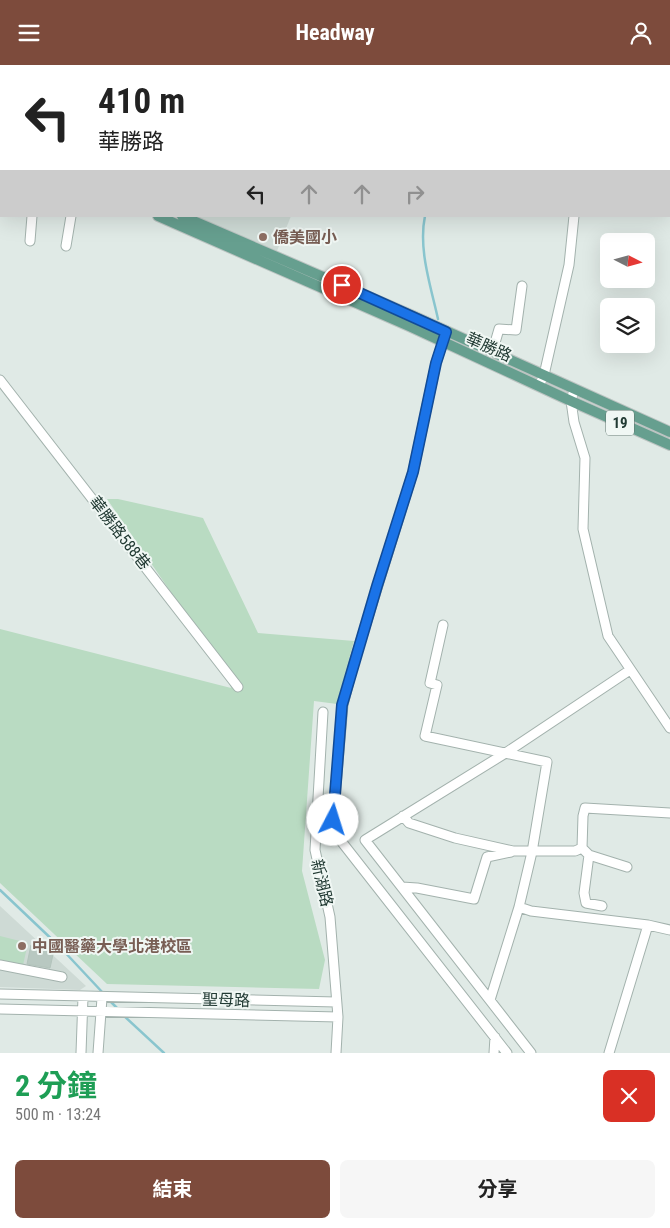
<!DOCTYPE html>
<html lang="zh-TW">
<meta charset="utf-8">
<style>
body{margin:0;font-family:"Roboto Condensed","Noto Sans TC",sans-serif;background:#f6f6f6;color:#222;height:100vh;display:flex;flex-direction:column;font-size:19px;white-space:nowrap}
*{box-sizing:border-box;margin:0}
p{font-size:16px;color:#767676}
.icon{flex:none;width:28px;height:28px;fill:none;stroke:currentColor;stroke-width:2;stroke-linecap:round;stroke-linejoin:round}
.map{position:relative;height:988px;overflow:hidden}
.details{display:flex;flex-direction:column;background:#fff;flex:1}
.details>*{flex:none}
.guide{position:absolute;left:0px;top:0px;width:670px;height:152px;box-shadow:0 5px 20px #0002;background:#fff;color:#222;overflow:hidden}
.needle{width:32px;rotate:96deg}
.controls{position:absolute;left:600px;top:168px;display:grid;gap:10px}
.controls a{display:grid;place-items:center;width:55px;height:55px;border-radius:8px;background:#fff;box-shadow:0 5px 20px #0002;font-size:25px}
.pin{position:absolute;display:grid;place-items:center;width:42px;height:42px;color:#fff;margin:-21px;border:2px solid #fff;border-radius:50%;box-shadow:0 1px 5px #0007}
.me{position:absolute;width:55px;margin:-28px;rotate:5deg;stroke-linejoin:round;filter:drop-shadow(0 0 4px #0008)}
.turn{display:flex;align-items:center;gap:18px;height:105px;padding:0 15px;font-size:22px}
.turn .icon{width:65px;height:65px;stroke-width:2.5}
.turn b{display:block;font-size:35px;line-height:42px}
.lanes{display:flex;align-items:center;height:48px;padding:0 15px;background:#0003;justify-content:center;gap:25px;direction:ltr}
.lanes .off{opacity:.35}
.round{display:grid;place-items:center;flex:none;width:52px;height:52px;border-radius:8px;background:#f6f6f6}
.summary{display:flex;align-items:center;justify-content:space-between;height:85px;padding:0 15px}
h1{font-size:30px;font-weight:700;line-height:38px;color:#1e9e55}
.primary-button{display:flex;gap:10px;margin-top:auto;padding:10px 15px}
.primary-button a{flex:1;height:58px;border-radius:8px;background:#7d4b3c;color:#fff;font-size:20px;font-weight:700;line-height:58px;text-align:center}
.primary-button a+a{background:#f6f6f6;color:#222}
header{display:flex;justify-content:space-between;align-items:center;height:65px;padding:0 15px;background:#7d4b3c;color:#fff;font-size:22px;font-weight:700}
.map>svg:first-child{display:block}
</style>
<header><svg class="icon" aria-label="menu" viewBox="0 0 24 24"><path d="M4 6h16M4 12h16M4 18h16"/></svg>Headway<svg class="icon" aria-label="person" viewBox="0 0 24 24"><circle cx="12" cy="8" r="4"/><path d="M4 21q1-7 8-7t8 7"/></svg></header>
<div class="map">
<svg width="670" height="988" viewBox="0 0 670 988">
<rect width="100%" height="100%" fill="#e0eae6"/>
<path fill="#cedad5" d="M195,151H291L277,186Z
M0,841L86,921L80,925L0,922Z"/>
<path fill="#b9dbc2" d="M107,434H118L203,453L258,568L354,576L337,639L314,636L302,806L325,895L319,924L107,919L0,818V564L231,623L227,609Z
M0,871L28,878L23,900L0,895Z"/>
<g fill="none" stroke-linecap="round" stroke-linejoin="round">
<path stroke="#89c5ce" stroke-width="2.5" d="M425,151C418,184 431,222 438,254
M0,825L60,882L104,929
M109,935L118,944
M123,950L164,988"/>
</g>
<path fill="#b8c8c1" stroke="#b3c4bc" d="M31,880L54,885L50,903L27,899Z"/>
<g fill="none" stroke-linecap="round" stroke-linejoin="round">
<defs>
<path id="minor" d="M34,0V1
M421,0L422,1
M463,1V0
M0,29L1,26
M669,108L670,109
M30,176L32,151
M66,181L71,151
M445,270L436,298L413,407L353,601L343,640L333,755L341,776L507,988
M492,288L499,264L516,265L522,221
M0,315L238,622
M539,321L544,310L569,200L574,151
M574,325L571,336L574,357L585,393L583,464L608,571L670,663
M443,560L430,618L437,620L425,671L547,697L532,787L519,842L490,935
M323,647L315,785L330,852L338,952L336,988
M403,751L409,758L455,773L513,786H575L582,783
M589,790L584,828L586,838L602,841
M627,802L589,790L582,783L583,751L585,743L670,748
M402,822L417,823L474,834L487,792L511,787
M519,842L531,846L648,860L670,865
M0,900L62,912
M0,929L336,937
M0,944L338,952
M81,988L83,932
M98,988L102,933
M494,988L495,972
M531,988L365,775L504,689L630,605
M609,988L648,860"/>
<path id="major" d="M0,72H1
M0,82H1
M158,151L409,261L571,336L670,380
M182,151L413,251L670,367"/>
</defs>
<use href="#minor" stroke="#a3b2ad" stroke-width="11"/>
<use href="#major" stroke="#bcc4c2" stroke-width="12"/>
<use href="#minor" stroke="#fff" stroke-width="9"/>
<use href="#major" stroke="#669f8f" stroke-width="10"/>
</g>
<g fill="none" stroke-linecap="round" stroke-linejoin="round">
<defs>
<path id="route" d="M333,755L342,640L377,521L413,407L436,298L446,267L342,220"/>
</defs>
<use href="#route" stroke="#114b97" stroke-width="12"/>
<use href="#route" stroke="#1a73e8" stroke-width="9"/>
</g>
<g fill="#8d6e63" stroke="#f0f7f4" stroke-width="2">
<circle cx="263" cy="172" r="5"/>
<circle cx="22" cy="881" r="5"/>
</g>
<g text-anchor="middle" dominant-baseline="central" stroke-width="4" stroke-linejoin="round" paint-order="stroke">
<rect fill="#f0f7f4" stroke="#5f736d" stroke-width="1" x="606" y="345.5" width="28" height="25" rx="4"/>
<g font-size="15" font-weight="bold" fill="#213a33">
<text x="620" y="358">19</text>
</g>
<g font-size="16" font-weight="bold" fill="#785e54" stroke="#f0f7f4" text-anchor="start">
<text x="273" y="172">僑美國小</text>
<text x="32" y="881">中國醫藥大學北港校區</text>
</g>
<g font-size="16" fill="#213a33" stroke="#f0f7f4">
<text transform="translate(489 282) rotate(24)">華勝路</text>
<text transform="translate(120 468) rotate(52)">華勝路588巷</text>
<text transform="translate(322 818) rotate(77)">新湖路</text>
<text transform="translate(226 935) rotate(1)">聖母路</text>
</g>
</g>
</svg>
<div class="controls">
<a><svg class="needle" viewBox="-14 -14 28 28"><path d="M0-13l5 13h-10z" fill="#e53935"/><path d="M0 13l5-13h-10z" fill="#767676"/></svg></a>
<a><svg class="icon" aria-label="layers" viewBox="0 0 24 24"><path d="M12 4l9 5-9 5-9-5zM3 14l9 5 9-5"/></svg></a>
</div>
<div class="pin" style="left:342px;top:220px;background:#d93025"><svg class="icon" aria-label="arrive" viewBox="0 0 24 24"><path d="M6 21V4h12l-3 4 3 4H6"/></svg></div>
<svg class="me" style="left:333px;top:755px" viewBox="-20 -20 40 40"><circle r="19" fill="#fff"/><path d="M0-13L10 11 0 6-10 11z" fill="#1a73e8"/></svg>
<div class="guide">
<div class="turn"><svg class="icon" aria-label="left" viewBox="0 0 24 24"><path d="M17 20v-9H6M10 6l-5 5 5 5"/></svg><div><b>410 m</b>華勝路</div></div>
<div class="lanes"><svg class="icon" aria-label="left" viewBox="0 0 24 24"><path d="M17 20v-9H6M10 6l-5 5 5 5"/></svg><svg class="icon off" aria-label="ahead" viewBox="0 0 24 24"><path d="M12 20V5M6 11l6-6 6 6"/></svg><svg class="icon off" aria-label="ahead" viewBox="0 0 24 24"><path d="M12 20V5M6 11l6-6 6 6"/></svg><svg class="icon off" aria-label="right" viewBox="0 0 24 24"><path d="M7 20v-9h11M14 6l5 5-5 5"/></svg></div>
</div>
</div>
<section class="details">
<div class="summary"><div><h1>2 分鐘</h1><p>500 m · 13:24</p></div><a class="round" style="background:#d93025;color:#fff"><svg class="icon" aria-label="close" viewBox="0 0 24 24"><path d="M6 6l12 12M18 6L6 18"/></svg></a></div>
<div class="primary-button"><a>結束</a><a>分享</a></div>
</section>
